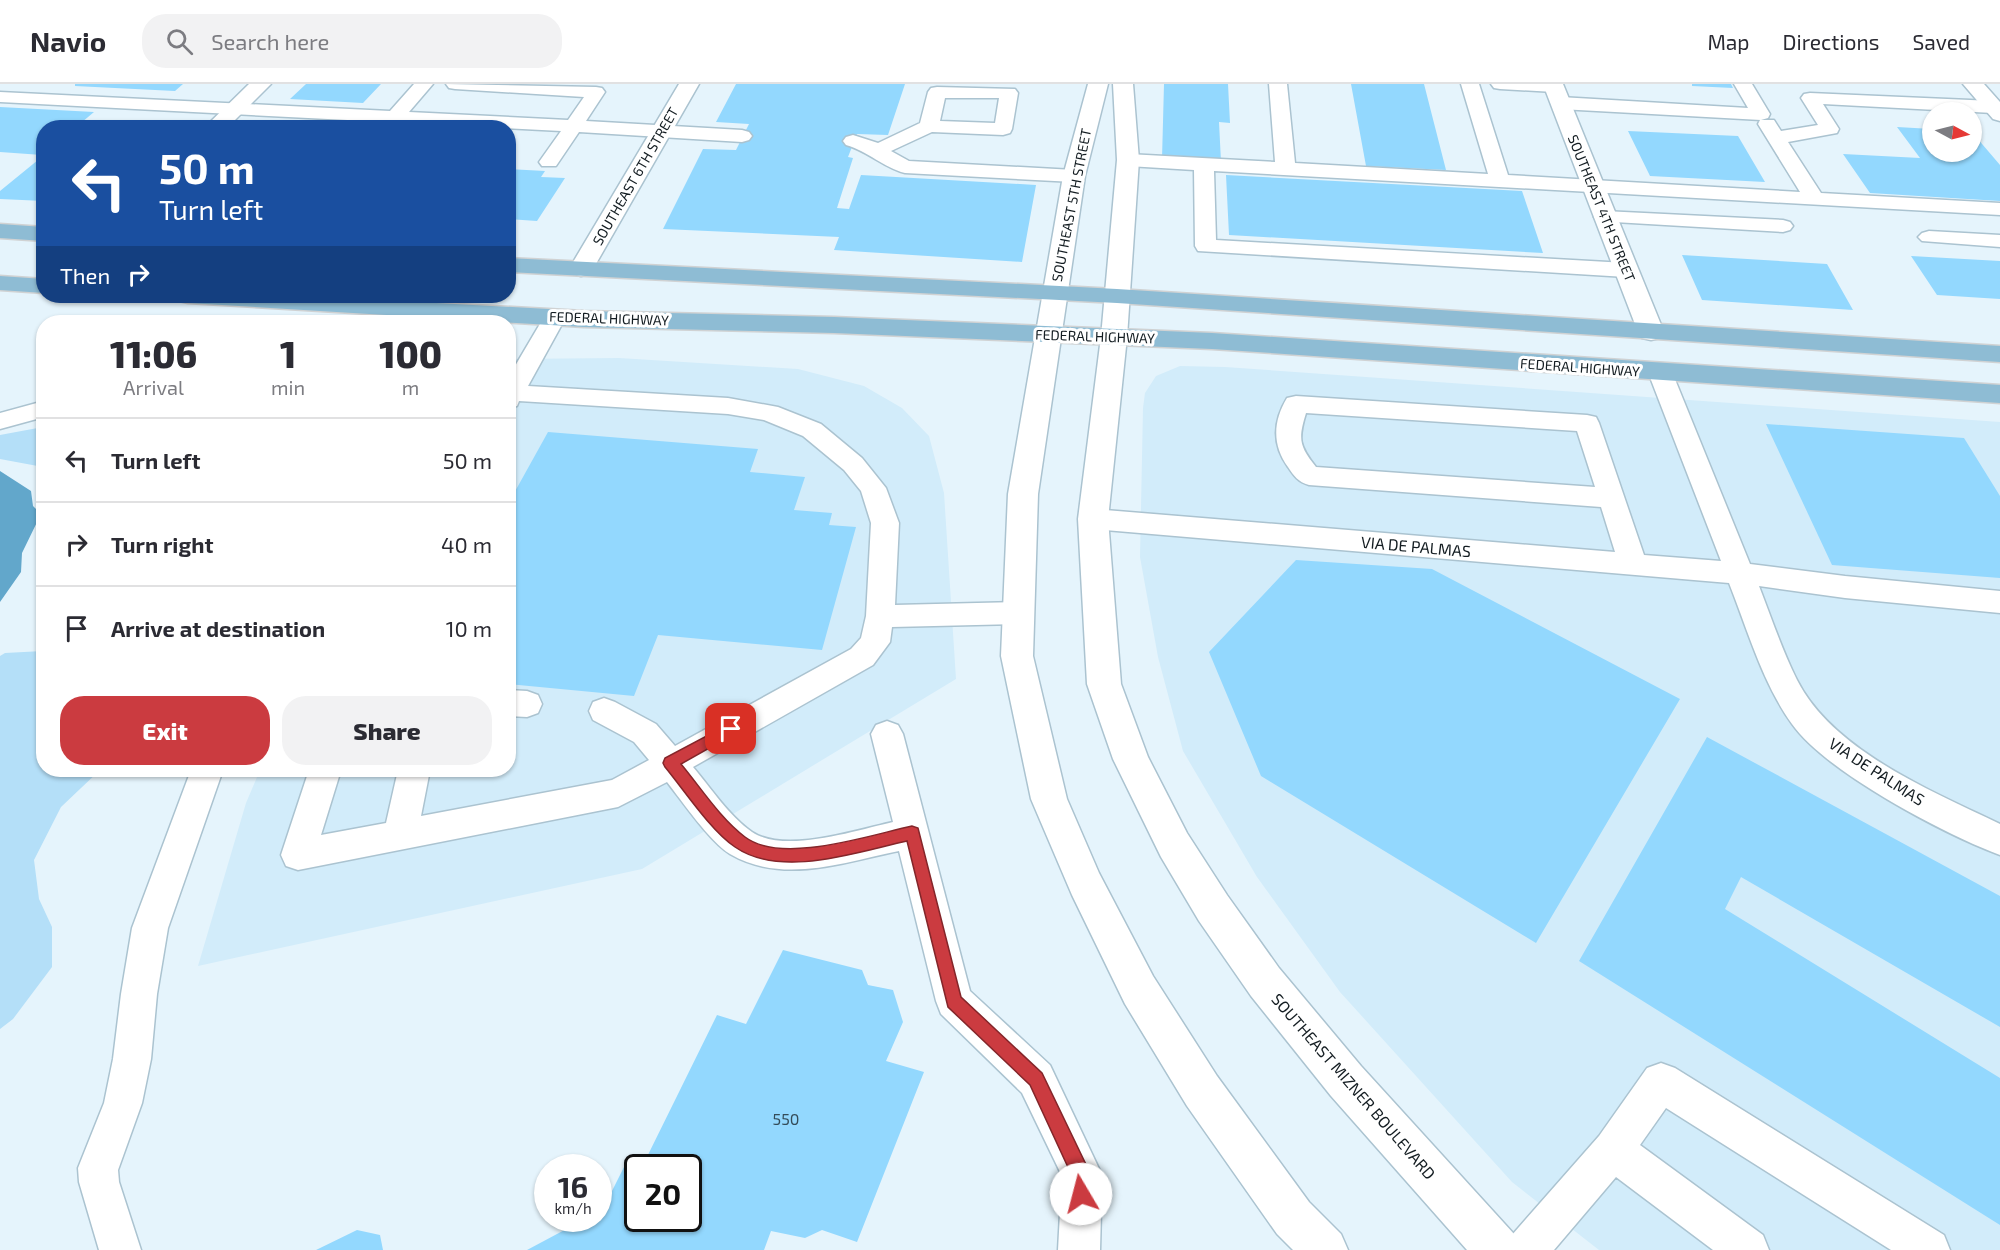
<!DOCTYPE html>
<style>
body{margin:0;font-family:"Exo 2",sans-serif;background:#f2f2f3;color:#2b2b33;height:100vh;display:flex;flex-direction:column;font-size:22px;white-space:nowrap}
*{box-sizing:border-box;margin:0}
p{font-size:20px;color:#7c7c81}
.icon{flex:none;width:33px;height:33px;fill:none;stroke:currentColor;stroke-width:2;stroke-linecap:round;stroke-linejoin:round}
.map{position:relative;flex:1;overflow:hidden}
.panel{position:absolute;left:36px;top:231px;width:480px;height:462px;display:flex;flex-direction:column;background:#fff;border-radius:24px;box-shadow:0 2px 4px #0004}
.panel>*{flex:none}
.guide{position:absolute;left:36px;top:36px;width:480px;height:183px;border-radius:24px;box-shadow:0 2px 4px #0004;background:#1a4fa0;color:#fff;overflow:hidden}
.needle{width:39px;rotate:97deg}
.tools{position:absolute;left:1922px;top:18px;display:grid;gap:12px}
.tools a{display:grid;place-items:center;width:60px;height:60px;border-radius:50%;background:#fff;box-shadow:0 2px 4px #0004;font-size:30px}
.speed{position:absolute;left:534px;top:1070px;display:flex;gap:12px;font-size:30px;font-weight:700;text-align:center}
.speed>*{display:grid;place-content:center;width:78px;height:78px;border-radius:50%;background:#fff;box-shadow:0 2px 4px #0004;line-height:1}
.speed small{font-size:15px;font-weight:400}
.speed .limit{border:3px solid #111;border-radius:9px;background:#fff;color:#111}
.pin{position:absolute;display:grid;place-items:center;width:51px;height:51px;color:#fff;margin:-26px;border-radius:12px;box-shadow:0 3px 9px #0006}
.me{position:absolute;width:66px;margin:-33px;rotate:352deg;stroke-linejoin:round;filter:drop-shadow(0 0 4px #0008)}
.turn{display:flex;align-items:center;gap:21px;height:126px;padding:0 24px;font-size:27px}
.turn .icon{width:78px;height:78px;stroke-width:2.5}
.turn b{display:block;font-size:42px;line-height:51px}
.then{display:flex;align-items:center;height:57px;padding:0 24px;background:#0003;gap:12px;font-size:22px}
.eta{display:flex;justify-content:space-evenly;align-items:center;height:102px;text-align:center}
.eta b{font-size:36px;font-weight:800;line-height:42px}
.action{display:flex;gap:12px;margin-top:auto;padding:12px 24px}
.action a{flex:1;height:69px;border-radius:24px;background:#cb3b40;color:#fff;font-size:24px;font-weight:800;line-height:69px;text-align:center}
.action a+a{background:#f2f2f3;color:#2b2b33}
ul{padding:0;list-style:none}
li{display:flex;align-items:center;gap:18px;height:84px;padding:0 24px;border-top:2px solid #e1e1e2}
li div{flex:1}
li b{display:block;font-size:22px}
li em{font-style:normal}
header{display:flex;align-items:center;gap:36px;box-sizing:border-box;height:84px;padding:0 30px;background:#fff;border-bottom:2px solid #e1e1e2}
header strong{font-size:28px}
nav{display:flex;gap:33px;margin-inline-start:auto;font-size:21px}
.search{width:420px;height:54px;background:#f2f2f3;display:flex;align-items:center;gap:15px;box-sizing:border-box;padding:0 21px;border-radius:24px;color:#7c7c81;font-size:22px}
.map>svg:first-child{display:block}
</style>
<header>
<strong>Navio</strong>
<div class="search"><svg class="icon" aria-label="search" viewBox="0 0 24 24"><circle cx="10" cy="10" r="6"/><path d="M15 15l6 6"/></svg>Search here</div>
<nav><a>Map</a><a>Directions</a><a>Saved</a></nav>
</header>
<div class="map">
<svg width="2000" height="1166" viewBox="0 0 2000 1166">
<rect width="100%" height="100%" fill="#e5f4fc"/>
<path fill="#d2ecfa" d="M619,274L798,285L864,302L902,324L929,352L944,409L956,595L642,785L198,882L246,719L260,686H508L509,275Z
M1180,282L1225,283L2000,338V1166H1599L1512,1098L1340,908L1257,793L1183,667L1158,573L1140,473L1143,324L1145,309L1156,292Z"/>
<path fill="#b4dff8" d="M43,343V383L0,375V351Z
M43,567L44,686H100L61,723L34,776L39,815L52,843V883L13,935L0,945V572L5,569Z"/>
<path fill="#62a7cb" d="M0,387L31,407L33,422L41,430L22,469L21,488L0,518Z"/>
<path fill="#93d8fe" d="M75,0H183L175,7L75,2Z
M306,0H381L363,19L290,15Z
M736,0H905L888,51L857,50L848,73L853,74L837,124L849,125L861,91L1036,101L1022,178L834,166L839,153L663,145L703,65L736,66L749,40L716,38Z
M1164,0H1228L1230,39L1219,38L1221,78L1162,75Z
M1351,0H1424L1446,86L1366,82Z
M1692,0H1731L1733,4L1692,2Z
M0,23L94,28L75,44H44L42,71L0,68Z
M1897,43L1932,45V68H1971V47L2000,81V117L1870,109L1843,70L1920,74Z
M1628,47L1738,52L1765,98L1650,92Z
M38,76H44V117L0,115V107Z
M508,85L545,87L541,93L565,94L537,137L508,135Z
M1226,91L1522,107L1543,169L1229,151Z
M1682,171L1827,180L1853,226L1702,216Z
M1911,172L2000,177V215L1937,211Z
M1766,340L1964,354L2000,412V494L1832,481Z
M548,348L758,365L750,388L805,393L794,426L832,429L829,441L856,443L822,566L658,551L634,612L508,600V420Z
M1296,476L1432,485L1680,615L1536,859L1261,692L1209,568Z
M1707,653L2000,812V943L1741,793L1725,825L2000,994V1141L1579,877Z
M783,866L862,886L868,901L893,906L903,938L886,977L924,988L857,1158L822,1146L805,1154L771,1147L764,1166H527L587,1134H598V1128L603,1125L626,1079L638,1082V1134H688V1083H642L717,931L746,940Z
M357,1146L380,1151L383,1166H316Z"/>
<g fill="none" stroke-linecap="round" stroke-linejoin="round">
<defs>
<path id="lane" d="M414,0H433L409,28L568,36L584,13L455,5L449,4L446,0L596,3L602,4L605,8L586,37L742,46L749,48L752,52L749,56L742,58L579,48L556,82H542L539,78L561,47L0,18V8L390,27Z
M1269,0H1287L1295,79L1488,90L1461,0H1479L1508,91L1800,108L1758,40L1760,36H1774L1781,47L1818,41L1801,14L1804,10L1810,9L1993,17L2000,20V27L1993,29L1823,20L1839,45L1837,49L1788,58L1821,109L2000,119V131L1214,87L1216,156L1626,179L1634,181L1637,186L1634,191L1626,193L1198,167L1195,162L1194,86L1128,82L1121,80L1118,76L1121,72L1128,70L1275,78Z
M1491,0H1561L1563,3L1560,7L1554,8L1500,5L1494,4Z
M1734,0H1752L1770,30L1768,34L1761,36L1560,25L1554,23L1551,19L1554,15L1560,13L1748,24Z
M937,3L1015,5L1018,9L1012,45L1010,49L1003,51L932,48L891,67L909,77L1074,86L1081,88L1084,92L1081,96L1074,98L905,89C884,84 868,67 846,61L843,57L846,53L853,51L878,59L920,39L928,8L931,4ZM945,14H999L995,39L940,37Z
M1604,127L1783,136L1790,138L1793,142L1790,146L1783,148L1597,137L1594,133L1597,129Z
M1929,147L2000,151V163L1922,157L1918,153L1922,149Z
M555,226L563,228L566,233L528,302L728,314L778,323L821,340L862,374L886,404L899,439L895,521L1018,518L1028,521L1032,529L1028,537L1018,540L892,543L890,558L873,581L693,683C711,704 729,732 752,748C785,770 857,746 893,738L871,650L876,641L887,637L898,641L903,650L970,907L1050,981L1102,1091L1100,1166H1058L1062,1092L1022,1009L941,930L936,917L899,767C844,778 783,801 730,770C710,758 682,717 667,698L618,723L298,786L286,782L281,771L309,686H341L321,751L386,739L398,686H430L421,732L612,696L649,676L634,658L593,636L589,627L593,618L604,614L615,618L656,640L675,662L851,565L861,554L866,532L871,439L861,407L844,386L803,352L764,336L728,330L519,317L517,322L508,324V294L547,228Z
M1660,280L1668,283L1672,288L1750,480L1845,492L2000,507V529L1845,514L1759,502C1771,533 1782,566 1797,596C1833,667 1932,707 2000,740V771C1944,750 1826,688 1792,640C1762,598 1748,547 1729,499L1093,445L1083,442L1080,435L1083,428L1093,425L1615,468L1601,423L1309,401C1298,398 1294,392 1288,383C1272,361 1273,337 1287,314L1296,312L1587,331L1596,333L1599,339L1644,471L1721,477L1648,288L1652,283ZM1306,329L1577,347L1595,403L1316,383C1299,362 1298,355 1306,329Z
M44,317V333L0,345V329Z
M508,606L527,607L538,611L542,620L538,629L527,633L508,632Z
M191,686H223L168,844L157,910L151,975L142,1019L118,1086L119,1098L141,1166H99L79,1098L78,1084L104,1019L113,975L121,910L132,844Z
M1661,979L1675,984L1944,1151L1950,1166H1891L1666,1024L1640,1061L1763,1151L1769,1166H1713L1616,1093L1554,1166H1506L1512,1151L1599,1052L1647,984Z"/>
<path id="street" d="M249,0H271L227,44H204Z
M679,0H699L593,185L589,190L581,192L573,190L569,185Z
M1543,0H1563L1664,248L1660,254L1651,256L1642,254L1638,248Z
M1963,0H1984L2000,18V37L1993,35Z"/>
<path id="secondary" d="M1088,0H1108L1085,92L1038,410L1033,572L1067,715L1099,789L1153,892L1217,992L1309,1118L1341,1150L1348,1166H1293L1277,1150L1187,1022L1125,920L1072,811L1031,715L1001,572L1008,410L1063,92Z
M1113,0H1133L1139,76L1127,253L1108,435L1121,600L1148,673L1187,749L1227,811L1279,884L1361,982L1514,1150L1521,1166H1467L1331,1012L1251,912L1199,837L1161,773L1113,675L1087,600L1078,435L1101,253L1117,76Z"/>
<path id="primary" d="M0,140L44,143V157L0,154Z
M508,174L1117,205L2000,262V278L1117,219L508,188Z
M0,192L44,195V209L0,206Z
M176,212H308L584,227L834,233L1212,249L2000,301V319L1212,265L834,249L584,243L188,219L179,217Z"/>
</defs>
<use href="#lane" stroke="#abc3d0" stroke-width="3"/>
<use href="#street" stroke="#abc3d0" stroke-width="3"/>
<use href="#secondary" stroke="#abc3d0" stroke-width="3"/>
<use href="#primary" stroke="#d0d2d3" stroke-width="3"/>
<use href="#lane" fill="#fff" fill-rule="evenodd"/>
<use href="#street" fill="#fff" fill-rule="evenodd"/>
<use href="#secondary" fill="#fff" fill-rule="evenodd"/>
<use href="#primary" fill="#8ebcd4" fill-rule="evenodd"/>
</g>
<path fill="#cb3b40" stroke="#84262a" stroke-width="1.5" d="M731,639L736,641L738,645L736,649L681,680C701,704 720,734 745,753C782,781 870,751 912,742L918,744L961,913L1042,989L1091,1091L1090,1110L1087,1116L1081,1119L1074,1116L1072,1110V1092L1030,1001L948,923L907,757C857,768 781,795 735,763C711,747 684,706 665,683L663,679L665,674Z"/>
<g text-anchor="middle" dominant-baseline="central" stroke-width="6" stroke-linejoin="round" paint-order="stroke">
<g font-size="14" fill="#141d22" stroke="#fff">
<text transform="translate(635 92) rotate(-60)">SOUTHEAST 6TH STREET</text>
<text transform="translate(1071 121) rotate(-79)">SOUTHEAST 5TH STREET</text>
<text transform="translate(1602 124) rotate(68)">SOUTHEAST 4TH STREET</text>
<text transform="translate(609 234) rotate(2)">FEDERAL HIGHWAY</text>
<text transform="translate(1095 252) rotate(2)">FEDERAL HIGHWAY</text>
<text transform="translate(1580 283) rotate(4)">FEDERAL HIGHWAY</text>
</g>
<g font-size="16" fill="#141d22" stroke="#fff">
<text transform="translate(1416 462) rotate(5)">VIA DE PALMAS</text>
<text transform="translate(1877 687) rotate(33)">VIA DE PALMAS</text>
<text transform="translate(1354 1002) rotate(49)">SOUTHEAST MIZNER BOULEVARD</text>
</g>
<g font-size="16" fill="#344c59">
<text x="786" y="1034">550</text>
</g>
</g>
</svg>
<div class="tools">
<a><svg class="needle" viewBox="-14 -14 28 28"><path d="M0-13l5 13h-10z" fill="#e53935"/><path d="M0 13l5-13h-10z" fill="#7c7c81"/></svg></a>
</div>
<div class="speed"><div>16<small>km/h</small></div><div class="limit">20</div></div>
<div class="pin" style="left:731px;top:645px;background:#d93025"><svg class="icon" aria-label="arrive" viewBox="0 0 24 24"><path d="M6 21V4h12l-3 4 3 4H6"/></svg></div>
<svg class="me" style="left:1081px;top:1110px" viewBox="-20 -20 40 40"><circle r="19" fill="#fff"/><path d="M0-13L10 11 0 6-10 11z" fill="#cb3b40"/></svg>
<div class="guide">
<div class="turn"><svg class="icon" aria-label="left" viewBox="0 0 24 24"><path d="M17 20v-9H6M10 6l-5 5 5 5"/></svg><div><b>50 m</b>Turn left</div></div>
<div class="then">Then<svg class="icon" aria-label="right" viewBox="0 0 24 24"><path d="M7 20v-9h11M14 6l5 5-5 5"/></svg></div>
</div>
<section class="panel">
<div class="eta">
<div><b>11:06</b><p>Arrival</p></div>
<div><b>1</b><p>min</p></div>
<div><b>100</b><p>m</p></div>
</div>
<ul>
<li><svg class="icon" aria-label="left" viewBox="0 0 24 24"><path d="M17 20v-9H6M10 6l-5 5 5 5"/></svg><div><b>Turn left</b></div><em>50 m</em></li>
<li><svg class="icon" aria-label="right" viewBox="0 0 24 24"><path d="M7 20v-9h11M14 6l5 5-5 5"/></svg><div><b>Turn right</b></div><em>40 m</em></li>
<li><svg class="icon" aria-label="arrive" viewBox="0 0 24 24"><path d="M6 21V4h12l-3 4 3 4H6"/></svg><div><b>Arrive at destination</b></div><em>10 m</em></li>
</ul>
<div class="action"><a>Exit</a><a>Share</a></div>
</section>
</div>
